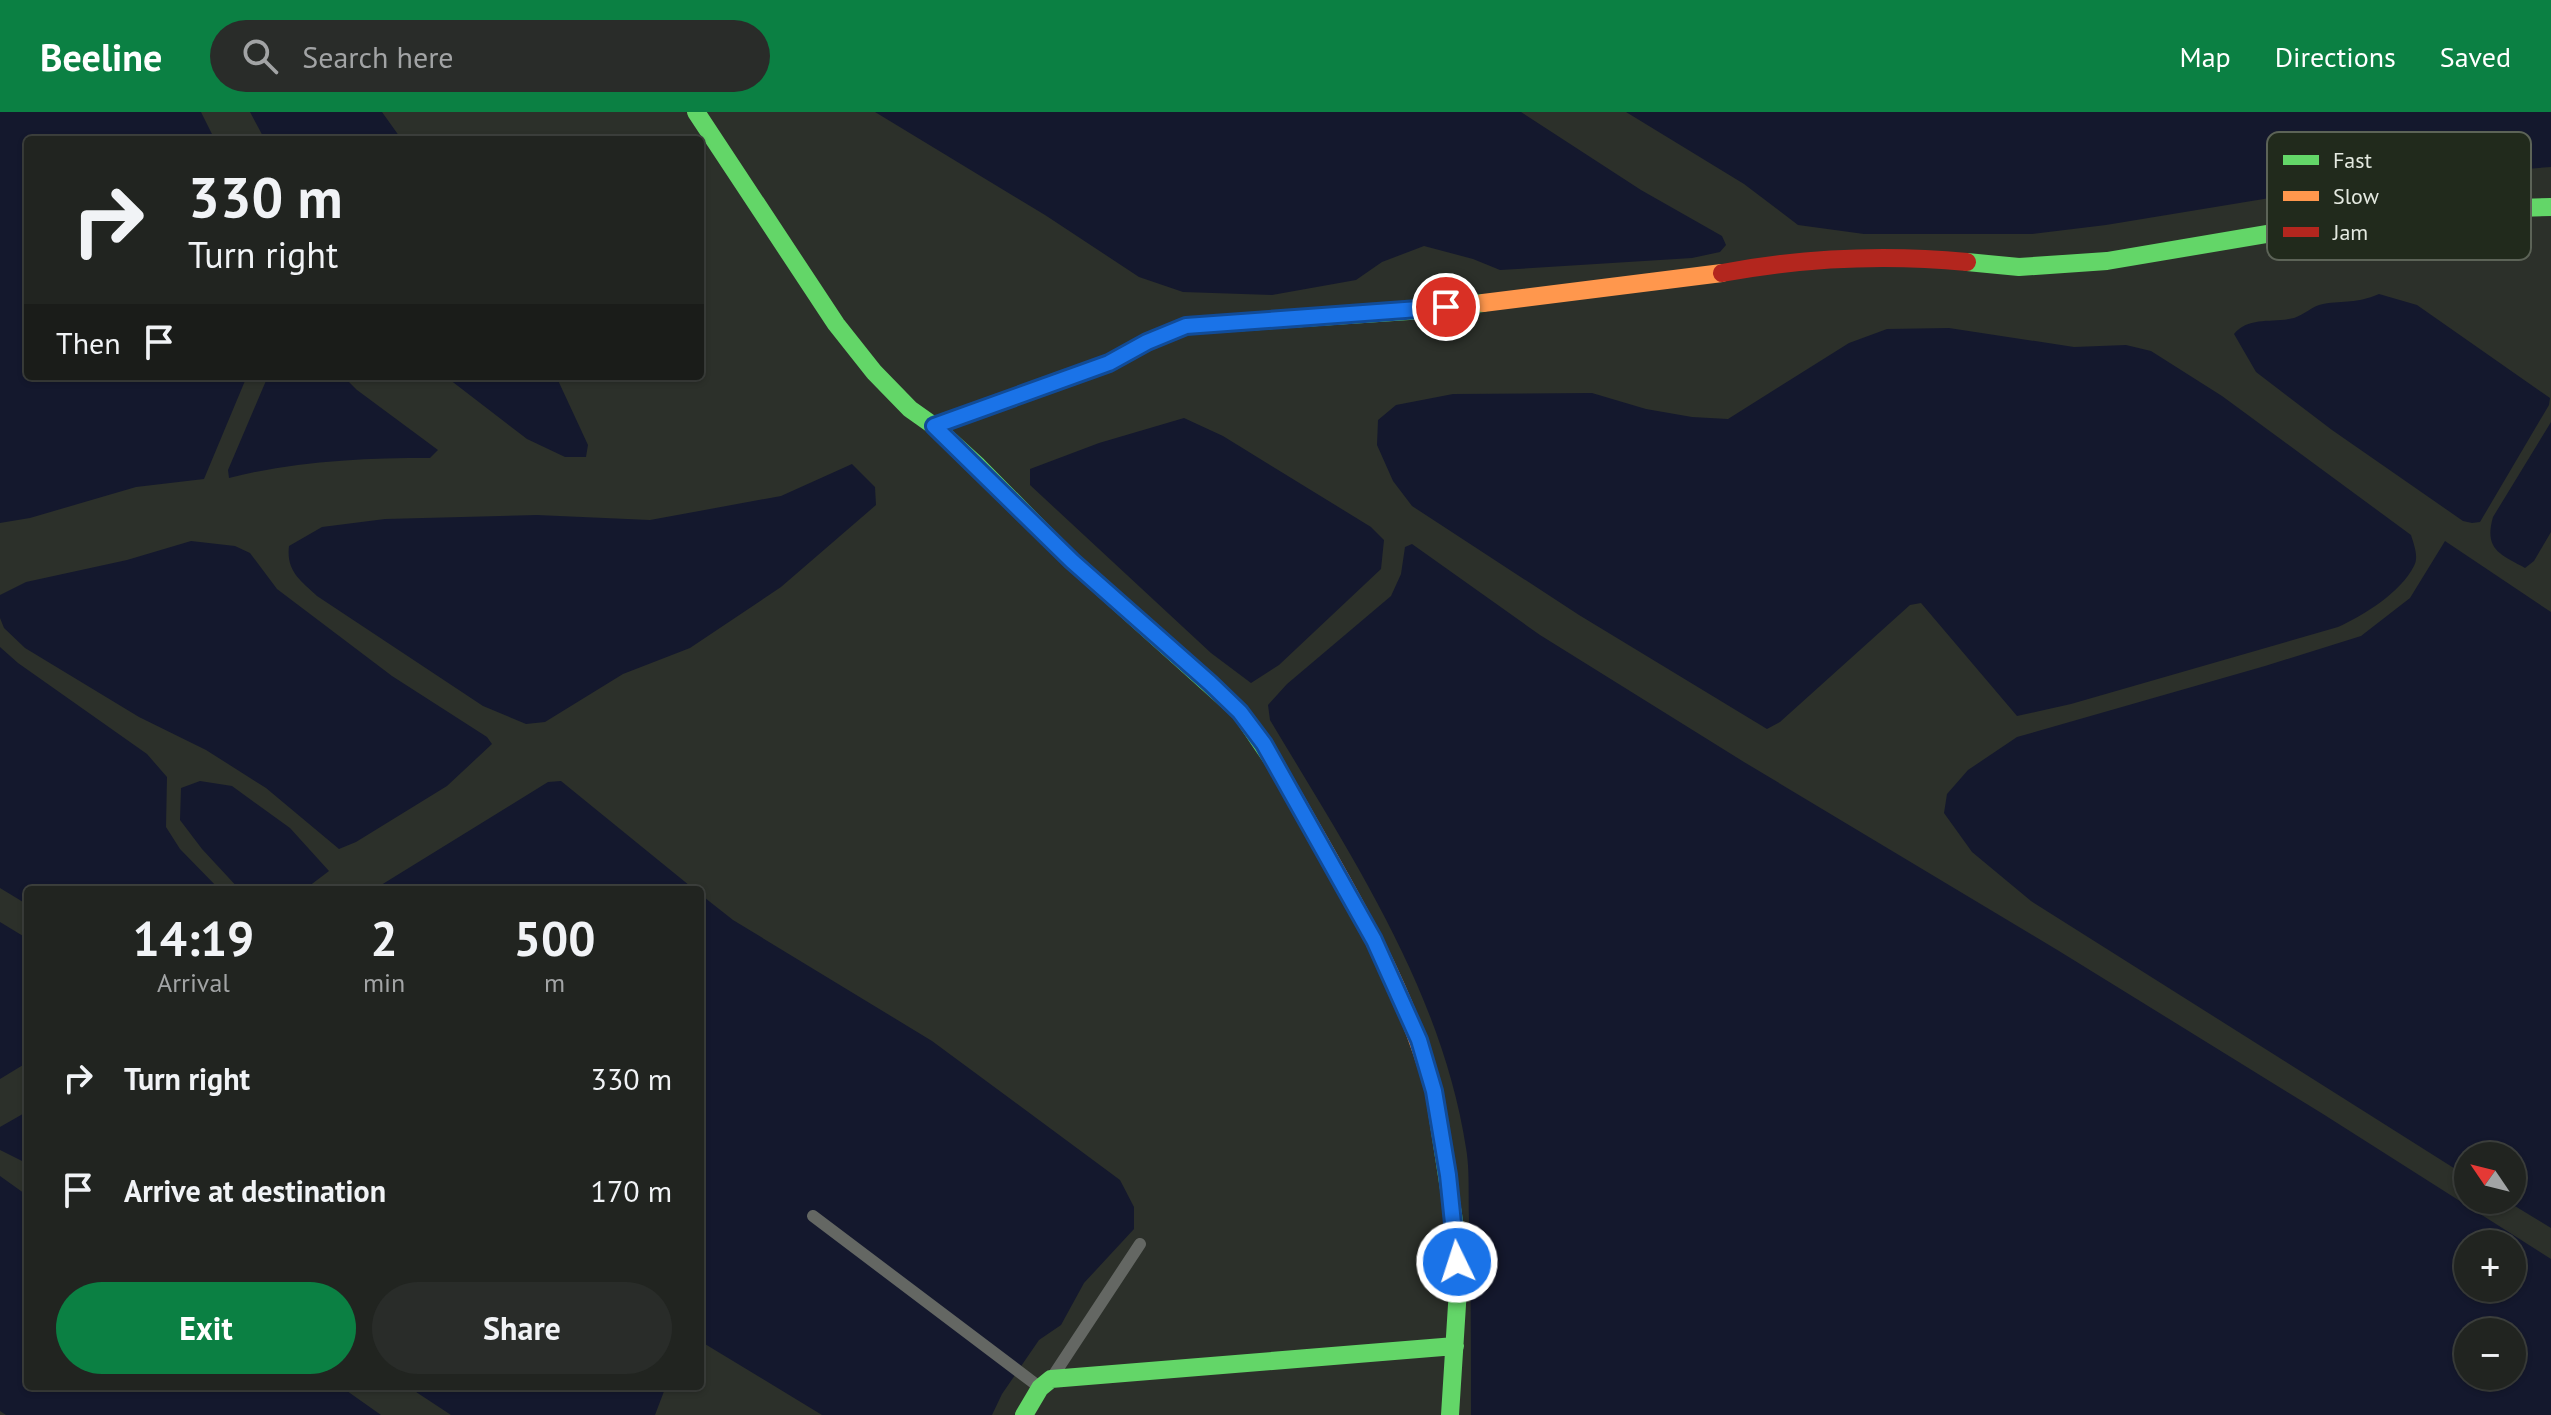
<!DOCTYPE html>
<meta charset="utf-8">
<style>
body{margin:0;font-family:"PT Sans",sans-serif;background:#292c29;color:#f1f3f6;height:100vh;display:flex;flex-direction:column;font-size:30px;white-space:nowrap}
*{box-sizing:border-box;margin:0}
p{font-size:26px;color:#a2a4a5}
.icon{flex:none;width:44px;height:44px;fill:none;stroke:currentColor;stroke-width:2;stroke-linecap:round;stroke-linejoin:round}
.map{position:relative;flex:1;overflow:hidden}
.panel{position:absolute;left:24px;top:774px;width:680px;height:504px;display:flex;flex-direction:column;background:#212420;border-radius:8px;box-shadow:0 2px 6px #0004,0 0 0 2px #3e413e}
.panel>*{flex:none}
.hud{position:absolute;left:24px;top:24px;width:680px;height:244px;border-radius:8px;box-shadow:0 2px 6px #0004,0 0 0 2px #3e413e;background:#212420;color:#f1f3f6;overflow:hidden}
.needle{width:52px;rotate:305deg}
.buttons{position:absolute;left:2454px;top:1030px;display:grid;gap:16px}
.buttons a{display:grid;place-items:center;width:72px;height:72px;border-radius:50%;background:#212420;box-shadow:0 2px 6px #0004,0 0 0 2px #3e413e;font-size:40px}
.pin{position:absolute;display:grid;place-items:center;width:68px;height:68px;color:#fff;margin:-34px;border:4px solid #fff;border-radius:50%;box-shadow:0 2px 8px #0007}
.me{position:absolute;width:88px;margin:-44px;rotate:356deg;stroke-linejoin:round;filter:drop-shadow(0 0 6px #0008)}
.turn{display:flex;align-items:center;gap:28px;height:168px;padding:0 32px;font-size:36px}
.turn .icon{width:104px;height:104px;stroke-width:2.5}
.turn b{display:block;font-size:56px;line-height:68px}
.then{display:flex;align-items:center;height:76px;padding:0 32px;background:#0003;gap:16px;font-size:30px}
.eta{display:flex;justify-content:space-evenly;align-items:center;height:136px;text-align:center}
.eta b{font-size:48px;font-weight:700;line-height:56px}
.primary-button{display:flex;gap:16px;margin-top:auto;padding:16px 32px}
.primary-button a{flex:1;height:92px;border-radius:48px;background:#0b8043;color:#fff;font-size:32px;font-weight:700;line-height:92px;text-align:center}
.primary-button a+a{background:#292c29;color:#f1f3f6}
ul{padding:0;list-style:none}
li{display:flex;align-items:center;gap:24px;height:112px;padding:0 32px}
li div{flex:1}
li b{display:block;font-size:30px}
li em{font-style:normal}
header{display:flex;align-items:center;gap:48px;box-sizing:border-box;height:112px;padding:0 40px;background:#0b8043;color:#fff}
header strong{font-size:38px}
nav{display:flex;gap:44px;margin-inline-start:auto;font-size:28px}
.search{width:560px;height:72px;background:#292c29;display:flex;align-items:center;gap:20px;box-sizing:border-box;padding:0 28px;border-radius:44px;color:#a2a4a5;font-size:30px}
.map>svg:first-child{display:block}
</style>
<header>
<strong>Beeline</strong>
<div class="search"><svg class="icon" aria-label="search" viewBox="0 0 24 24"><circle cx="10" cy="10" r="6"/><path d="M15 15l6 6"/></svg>Search here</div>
<nav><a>Map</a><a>Directions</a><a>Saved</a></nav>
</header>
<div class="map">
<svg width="2551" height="1303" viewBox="0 0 2551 1303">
<rect width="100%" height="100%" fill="#2c302a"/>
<path fill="#14182d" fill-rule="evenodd" d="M0,0H201L215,28H28V264H247L204,367L136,375L30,406L0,411Z
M250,0H382L402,28H265Z
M875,0H1521L1641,78L1722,124L1726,133L1720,140L1692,146L1500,158L1473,147L1424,134L1382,150L1356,168L1272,183L1183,180L1139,165L1045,103Z
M1626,0H2551V55L2374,69L2106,113L2032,122H1864L1798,113L1744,72Z
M2379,182L2417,193L2550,286L2549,293L2480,410L2472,411L2463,409L2332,318L2256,260L2234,222C2248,204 2274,211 2294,206C2304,203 2312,194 2323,192C2346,188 2355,192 2379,182Z
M1949,216L2074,235L2126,233L2151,239L2222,284L2411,423C2414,433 2419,445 2414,454C2400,481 2364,503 2338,515L2071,592L2017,604L1921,491L1910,493L1780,610L1767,617L1579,503L1412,394L1393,369L1377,333L1378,308L1396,293L1453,282L1592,281L1646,297L1692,305L1728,307L1849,231L1887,217Z
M268,264H343L357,278L438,338L430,346C362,346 296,349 229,366L228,358Z
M445,264H556L588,333L586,345H565L527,327Z
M1184,306L1223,324L1371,415L1384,428L1381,457L1279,553L1251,571L1211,541L1030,373V357L1099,331Z
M2551,310V420L2534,449L2525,456C2499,442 2484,437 2493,405Z
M852,352L875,375L876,393L781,475L690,536L623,562L545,610L526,612L483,594L317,484C300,468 286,459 289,434L322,415L385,407L537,403L650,408L781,384Z
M191,429L235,434L250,441L277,477L392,564L487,625L492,632L447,674L356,730L339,737L266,676L206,638L139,605L25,536L4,516L0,506V483L26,470L127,448Z
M2445,429L2551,500V1116L2505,1088H2512V1044H2468V1065L2031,789L1972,740L1944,701L1947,682L1968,658L2017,625L2265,554L2361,524L2410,486Z
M1412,432L1540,523L1744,650L2059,839L2323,1002L2551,1147V1303H1471C1471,1238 1471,1174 1469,1109C1468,1085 1470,1059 1466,1036C1442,879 1350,742 1270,608L1268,593L1287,572L1391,484L1401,462L1405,435ZM2468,1132H2512V1176H2468ZM2468,1220H2512V1264H2468Z
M0,535L18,551L147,642L167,665L166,715L180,737L220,778H28V793L0,776Z
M200,669L232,674L290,716L329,759L304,778H240L202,737L180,708L181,676Z
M561,669L695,778H373L548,670Z
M700,782L733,808L932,929L1120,1068L1134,1095V1117L1084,1171L1061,1213L1039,1228L1002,1282L992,1303H822L700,1229Z
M0,810L28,827V950L0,967Z
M28,999V1052L0,1038V1015Z
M0,1064L28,1084V1274H340L381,1303H6L0,1299Z
M407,1274H666L655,1303H451Z"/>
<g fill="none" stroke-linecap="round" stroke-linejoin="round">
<path stroke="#646763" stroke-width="12" d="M813,1104L1038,1274
M1055,1261L1140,1132"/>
<path stroke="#63d668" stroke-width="18" d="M696,0L836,212L874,260L910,297L934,314L978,354L1072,449L1240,600L1276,653
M1967,150L2019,155L2107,149L2319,113L2419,99L2551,95
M934,314L1109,251L1147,230L1186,214L1424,198L1483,191
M1434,980L1456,1122L1458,1177L1450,1303
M1024,1303L1040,1276L1051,1267L1455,1234"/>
<path stroke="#ff974d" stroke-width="18" d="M1483,191L1722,161
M1276,653C1335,758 1403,863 1434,980"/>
<path stroke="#b3261e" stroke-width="18" d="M1722,161C1802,146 1885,142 1967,150"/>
</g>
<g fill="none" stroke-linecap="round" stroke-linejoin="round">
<defs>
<path id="route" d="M1446,195L1186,214L1147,230L1109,251L934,314L1072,449L1210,571L1240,600L1264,632L1374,828L1419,928L1434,979L1448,1063L1457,1150"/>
</defs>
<use href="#route" stroke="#114b97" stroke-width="20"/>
<use href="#route" stroke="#1a73e8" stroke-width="14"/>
</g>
<rect x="2267" y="20" width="264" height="128" rx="12" fill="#212a1c" stroke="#5c6357" stroke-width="2"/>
<rect x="2283" y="43" width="36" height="10" fill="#63d668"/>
<rect x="2283" y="79" width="36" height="10" fill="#ff974d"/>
<rect x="2283" y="115" width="36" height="10" fill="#b3261e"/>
<g font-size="22" fill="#e4e9e0">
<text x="2333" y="56">Fast</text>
<text x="2333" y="92">Slow</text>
<text x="2333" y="128">Jam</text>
</g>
</svg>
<div class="buttons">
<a><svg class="needle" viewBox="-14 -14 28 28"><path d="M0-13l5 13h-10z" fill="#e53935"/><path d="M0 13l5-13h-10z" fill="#a2a4a5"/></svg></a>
<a>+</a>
<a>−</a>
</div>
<div class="pin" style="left:1446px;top:195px;background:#d93025"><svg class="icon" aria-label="arrive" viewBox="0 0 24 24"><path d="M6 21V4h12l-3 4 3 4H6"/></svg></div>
<svg class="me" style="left:1457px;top:1150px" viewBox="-20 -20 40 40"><circle r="17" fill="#1a73e8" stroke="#fff" stroke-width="3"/><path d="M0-11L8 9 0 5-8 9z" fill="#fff"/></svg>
<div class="hud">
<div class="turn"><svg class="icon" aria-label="right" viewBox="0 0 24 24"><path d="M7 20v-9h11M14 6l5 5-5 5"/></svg><div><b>330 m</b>Turn right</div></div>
<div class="then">Then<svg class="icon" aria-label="arrive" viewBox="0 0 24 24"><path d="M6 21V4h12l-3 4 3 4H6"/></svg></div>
</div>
<section class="panel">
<div class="eta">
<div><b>14:19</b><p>Arrival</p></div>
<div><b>2</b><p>min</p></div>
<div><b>500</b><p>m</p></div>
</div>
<ul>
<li><svg class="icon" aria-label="right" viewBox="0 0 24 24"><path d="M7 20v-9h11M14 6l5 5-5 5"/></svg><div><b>Turn right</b></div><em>330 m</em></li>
<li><svg class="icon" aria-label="arrive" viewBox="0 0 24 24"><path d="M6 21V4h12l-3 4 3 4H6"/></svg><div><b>Arrive at destination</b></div><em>170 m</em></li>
</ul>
<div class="primary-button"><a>Exit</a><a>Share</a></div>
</section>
</div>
